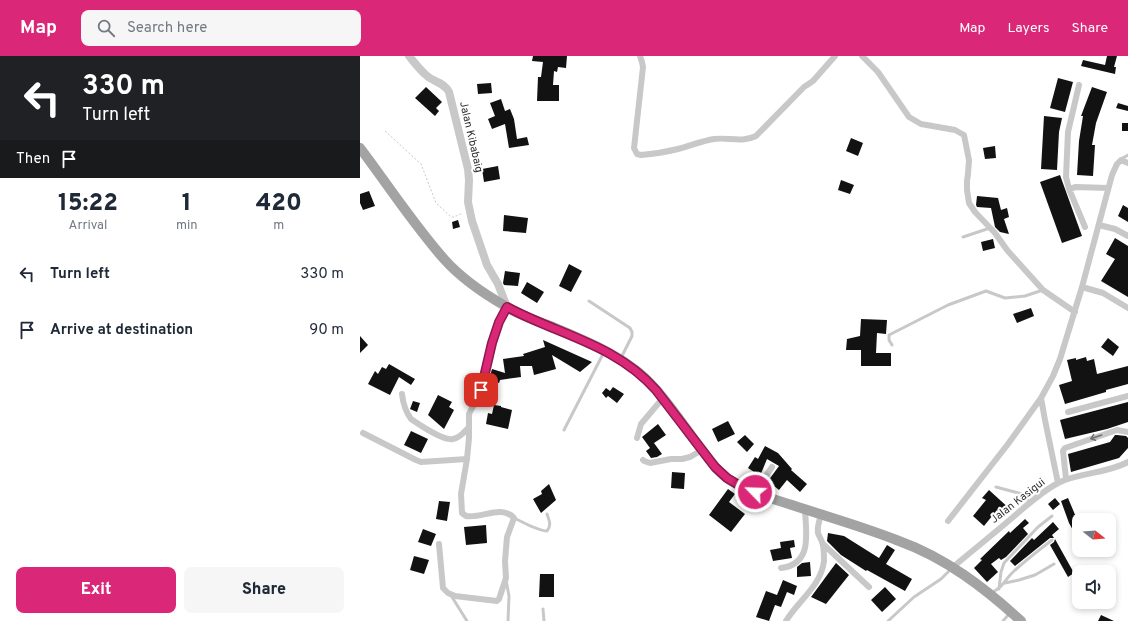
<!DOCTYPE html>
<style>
body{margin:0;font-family:Overpass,sans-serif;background:#f6f6f7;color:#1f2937;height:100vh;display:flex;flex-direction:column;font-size:15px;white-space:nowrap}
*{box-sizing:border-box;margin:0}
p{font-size:13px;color:#747a83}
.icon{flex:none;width:22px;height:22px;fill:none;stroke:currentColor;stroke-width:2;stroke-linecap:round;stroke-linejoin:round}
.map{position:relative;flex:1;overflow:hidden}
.panel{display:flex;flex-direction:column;background:#fff;width:360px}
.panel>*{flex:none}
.hud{background:#202124;color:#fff;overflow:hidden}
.needle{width:26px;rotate:107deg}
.controls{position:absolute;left:712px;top:457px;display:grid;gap:8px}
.controls a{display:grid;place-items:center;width:44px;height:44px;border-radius:8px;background:#fff;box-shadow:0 2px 6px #0003;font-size:20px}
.pin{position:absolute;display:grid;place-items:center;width:34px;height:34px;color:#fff;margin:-17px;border-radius:8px;box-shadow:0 2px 6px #0006}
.me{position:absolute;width:44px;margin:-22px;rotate:294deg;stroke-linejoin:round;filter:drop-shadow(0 0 3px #0008)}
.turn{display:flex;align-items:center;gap:14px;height:84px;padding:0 16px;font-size:18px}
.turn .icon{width:52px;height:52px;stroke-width:2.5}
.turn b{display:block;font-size:28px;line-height:34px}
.then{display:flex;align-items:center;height:38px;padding:0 16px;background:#0003;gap:8px;font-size:15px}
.eta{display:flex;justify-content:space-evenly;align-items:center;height:68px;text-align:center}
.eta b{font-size:24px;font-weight:800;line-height:28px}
.primary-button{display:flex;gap:8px;margin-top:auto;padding:8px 16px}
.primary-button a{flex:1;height:46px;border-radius:8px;background:#db2777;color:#fff;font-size:16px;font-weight:800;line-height:46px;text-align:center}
.primary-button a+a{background:#f6f6f7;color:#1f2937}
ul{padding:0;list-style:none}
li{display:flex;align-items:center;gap:12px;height:56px;padding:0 16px}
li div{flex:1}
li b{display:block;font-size:15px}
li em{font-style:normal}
header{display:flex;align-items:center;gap:24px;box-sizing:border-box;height:56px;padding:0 20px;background:#db2777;color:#fff}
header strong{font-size:19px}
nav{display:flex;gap:22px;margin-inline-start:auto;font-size:14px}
.search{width:280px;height:36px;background:#f6f6f7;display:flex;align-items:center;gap:10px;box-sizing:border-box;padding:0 14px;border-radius:8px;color:#747a83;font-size:15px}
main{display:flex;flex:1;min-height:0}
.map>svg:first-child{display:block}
</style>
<header>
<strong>Map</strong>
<div class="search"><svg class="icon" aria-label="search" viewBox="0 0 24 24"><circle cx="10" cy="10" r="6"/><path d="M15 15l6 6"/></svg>Search here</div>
<nav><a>Map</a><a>Layers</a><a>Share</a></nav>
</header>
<main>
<section class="panel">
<div class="hud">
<div class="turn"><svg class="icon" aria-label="left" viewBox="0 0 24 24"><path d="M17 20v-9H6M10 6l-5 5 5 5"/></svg><div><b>330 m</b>Turn left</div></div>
<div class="then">Then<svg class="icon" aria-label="arrive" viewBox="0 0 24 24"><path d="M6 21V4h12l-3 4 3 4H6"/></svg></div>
</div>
<div class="eta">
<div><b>15:22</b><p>Arrival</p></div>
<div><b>1</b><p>min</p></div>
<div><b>420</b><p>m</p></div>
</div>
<ul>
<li><svg class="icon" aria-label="left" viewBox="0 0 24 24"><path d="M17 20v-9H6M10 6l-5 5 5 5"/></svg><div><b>Turn left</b></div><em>330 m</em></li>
<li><svg class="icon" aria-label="arrive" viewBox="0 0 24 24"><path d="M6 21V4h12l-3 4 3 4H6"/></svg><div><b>Arrive at destination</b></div><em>90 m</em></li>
</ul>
<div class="primary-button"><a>Exit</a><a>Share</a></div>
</section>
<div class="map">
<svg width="768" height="565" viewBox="0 0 768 565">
<rect width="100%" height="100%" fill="#fff"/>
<path fill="#121212" d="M173,0H207L206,12L198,11L197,16L194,15L193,29H199V45H177L178,21H181L183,6L172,5Z
M747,0H757L754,11H756L755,18L721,10L723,4L745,9Z
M698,22L713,26L705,56L690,52Z
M131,27L132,37L118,38L117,28Z
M66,31L82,46L76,52L79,55L75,60L55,42Z
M732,31L747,36L736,67L732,89H735L733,120L717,119L719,85L723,60H721Z
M141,43L145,55L150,53L154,63L157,83L167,81L169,89L149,92L145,68L132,73L128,63L135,60L130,47Z
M758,47L768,50V55L756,52Z
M684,60L702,62L699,76L697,114L681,113Z
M762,67H768V75H762Z
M491,82L503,87L498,100L486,95Z
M635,90L636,102L625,103L623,92Z
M138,110L140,123L124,126L122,113Z
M700,119L722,180L702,187L680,126Z
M481,124L494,129L490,138L478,134Z
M9,135L15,150L3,154L0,147V138Z
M617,140L638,142L641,154L647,152L649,161L644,163L649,178L640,176L635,171L631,152L617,151L616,149Z
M763,149L768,152V166L758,160Z
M144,159L168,162L166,177L143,175Z
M98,164L100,171L93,173L92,166Z
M755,182L768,190V241L741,225L755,203L746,198Z
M633,183L635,192L623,195L621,186Z
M209,208L222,215L211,236L199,230Z
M145,215L160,217L158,230L144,229L143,227Z
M167,226L184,236L177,247L161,237Z
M671,252L674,260L657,267L653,258Z
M501,263L527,264L526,278L517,277L516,297H531V310H501V294H486L487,283L500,280Z
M0,280L8,289L0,297Z
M748,282L759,291L753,300L741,291Z
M183,284L232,306L220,316L192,299L196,313L174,319L172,310H160L161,321L140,324L139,327L129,324L132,313L145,317L143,303L164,300L163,298L185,291Z
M726,301L727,305L734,303L737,318L768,310V328L746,334V336L705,348L699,329L712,325L707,304L716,302V304Z
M29,308L55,323L51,329L39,321L30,339L8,328L15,315L18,318L22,311L26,313Z
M253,331L264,338L257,347L248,340L246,342L242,337L246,332L250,335Z
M78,339L92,346L89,351L94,354L84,373L68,359Z
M53,345L60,347L57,356L50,353Z
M768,346V366L747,373L705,383L700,364Z
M134,349L141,350V351L152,354L148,373L126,368L128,357L132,358Z
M368,365L375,378L358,386L352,373Z
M298,368L306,379L294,387L302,398L297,401L291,402L286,395L290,392L282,381Z
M51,375L68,383L61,397L44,389Z
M385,379L394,388L387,396L377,386Z
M755,379H757L766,380L768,382V392L759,402L711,416L708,398L750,386Z
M405,390L418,397L432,413L431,414L447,428L440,436L427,424L419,434L408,425L419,410L407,403L400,420L388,412L395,401L398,403Z
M312,416L325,417L324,433L311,432Z
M189,428L196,444L181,457L173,443L182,438L181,435Z
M368,433L375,438L369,446L385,458L371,476L349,459Z
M629,434L651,454L645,461L637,454L624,470L613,460L626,444L622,442Z
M695,442L700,448L693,454L688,448Z
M708,442L716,461H713L719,472L714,476L709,467L701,445Z
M79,445L90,446L87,465L76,463Z
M665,463L669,467L663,472L668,478L646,501L641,504L639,502L631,508L638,516L627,526L614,512L622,504L620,503L649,475L650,477Z
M693,466L699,473L692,479L694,482H690L655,510L650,505L672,482L674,484Z
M126,469L127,487L106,489L104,471Z
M63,473L76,478L71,490L58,486Z
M468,477L484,480L519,502L527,489L535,494L526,508L552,523L545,535L507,514L506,515L481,499L467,485Z
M695,483L714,517L708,521L690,489L694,486Z
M434,484L435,491L430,492L432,502L413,505L410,494L421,492L420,486Z
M54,500L69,504L64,518L50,514Z
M450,506L451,520L437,521V511L442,507Z
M476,507L489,519L466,548L451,541Z
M180,518H194V541H179Z
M423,524L437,530L434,539L427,536L421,551L415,549L409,565L396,561L406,535L417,539Z
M525,531L536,543L522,556L511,544Z
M741,559L754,565H738Z"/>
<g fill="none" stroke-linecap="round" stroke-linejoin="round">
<path stroke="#c8c8c8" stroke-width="1" stroke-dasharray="2 2" stroke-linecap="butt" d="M25,75L61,108L76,147L91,161H94L103,157"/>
<path stroke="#c8c8c8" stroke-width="3" d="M761,103L768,99
M603,181L630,172
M229,245L270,272L272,276V280L261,302
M532,289L529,284V279L588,249L626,235L645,242L665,240L683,234
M204,374L244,296
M636,431L662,438L670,447
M154,462C163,466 178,475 187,475C192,469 189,464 187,458
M146,524L149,540L148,565
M645,527L659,524L675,519L694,508
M639,533L641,516L644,507L678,471L692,460
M631,537C645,530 644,524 654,515C666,504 679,494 692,484
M92,541L107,565
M183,553L184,565
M528,565L554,541L581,523L591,513
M643,565L650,557"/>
<path stroke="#c8c8c8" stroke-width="6" d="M280,0L282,6L283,11L274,92L277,98L281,99C293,98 306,96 318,93C330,90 341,85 354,83C368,81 382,87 396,80L444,31L453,25L475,0
M502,0L518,16L549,61L561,68L595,74L604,79L609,104L608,118L607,125V134L609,147L615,156L635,177L647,194L683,234L715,256
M719,29L708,76L706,121L709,133L725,171
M709,133L716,131L748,132
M739,169L755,173L768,180
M722,231L743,237L768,252
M42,338C43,347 45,355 51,363C60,369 83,385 93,383C100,382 104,376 108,372
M681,342L685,364L698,427
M708,356L768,340
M3,377L56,404L61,406L107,403
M277,382L281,368L303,342
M283,404L284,405L290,407L311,403H322L330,401L342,394
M706,423L703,395L705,392L757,374L768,376
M395,436L412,411
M588,465L648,388L681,342L693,320L700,303L722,231L752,119L757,108L761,104L768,107
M79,488L83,532L88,537L95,540L137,545L139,543L146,522L145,505L147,481L154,462C141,448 122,463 106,460L102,457L101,438L107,403L109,382V358L112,352L120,339L132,287L139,266L147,251
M463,488L509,531
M593,511C612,495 632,479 652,462C666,450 681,436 698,427C720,416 746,418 768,406
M421,512C453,508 446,477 445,454
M426,565C438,545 461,530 464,505C464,499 464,491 462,486C461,483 459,480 458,477C457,471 459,465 461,459"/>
<path stroke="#c8c8c8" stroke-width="8" d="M49,0C54,6 60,14 66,19C74,27 83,25 89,36L108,113L109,124L108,146L112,165L127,209L138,228L147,251"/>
<path stroke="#a3a3a3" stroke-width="10" d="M0,92C28,129 53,168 84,203C101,222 124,238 147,251C161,260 177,265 193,271C222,283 253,296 278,316C302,336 320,365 339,390C349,403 359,418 373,426C391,436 412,443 432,449C468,461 504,471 539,485C586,502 625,532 661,565"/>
</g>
<defs><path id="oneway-shaft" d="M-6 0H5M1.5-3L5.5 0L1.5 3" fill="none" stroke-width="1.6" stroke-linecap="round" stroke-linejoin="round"/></defs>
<use stroke="#727272" href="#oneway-shaft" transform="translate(736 381) rotate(161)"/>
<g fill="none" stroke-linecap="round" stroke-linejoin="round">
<defs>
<path id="route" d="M121,334L132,287L139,266L147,251C199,279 255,288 296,334L355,411L367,422L382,431L395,436"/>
</defs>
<use href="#route" stroke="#8e194d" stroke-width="10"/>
<use href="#route" stroke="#db2777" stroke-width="7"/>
</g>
<g text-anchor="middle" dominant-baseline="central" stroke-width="4" stroke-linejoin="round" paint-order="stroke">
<g font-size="11" fill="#2b2b2b" stroke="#fff">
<text transform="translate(111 81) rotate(77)">Jalan Kibabaig</text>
<text transform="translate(658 445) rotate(-38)">Jalan Kasigui</text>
</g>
</g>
</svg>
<div class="controls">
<a><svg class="needle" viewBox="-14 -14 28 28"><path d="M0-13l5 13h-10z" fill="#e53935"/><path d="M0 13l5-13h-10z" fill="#747a83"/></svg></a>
<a><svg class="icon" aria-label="sound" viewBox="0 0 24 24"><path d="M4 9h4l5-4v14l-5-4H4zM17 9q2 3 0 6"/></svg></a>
</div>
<div class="pin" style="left:121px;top:334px;background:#d93025"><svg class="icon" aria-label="arrive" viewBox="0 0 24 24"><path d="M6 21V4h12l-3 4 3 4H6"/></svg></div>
<svg class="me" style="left:395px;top:436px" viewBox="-20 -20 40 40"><circle r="17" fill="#db2777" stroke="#fff" stroke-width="3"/><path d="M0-11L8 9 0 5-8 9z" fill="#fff"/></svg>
</div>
</main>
